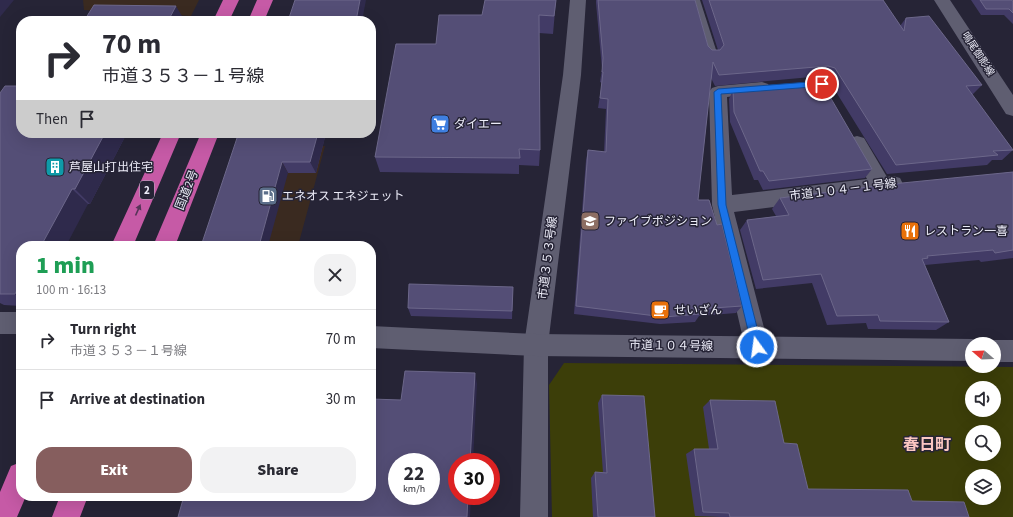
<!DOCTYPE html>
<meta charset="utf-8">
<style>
body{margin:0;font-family:"Source Sans 3","Noto Sans JP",sans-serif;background:#f2f2f3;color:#2b2b33;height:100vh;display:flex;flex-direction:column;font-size:15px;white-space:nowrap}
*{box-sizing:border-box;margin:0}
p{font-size:13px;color:#7c7c81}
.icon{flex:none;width:22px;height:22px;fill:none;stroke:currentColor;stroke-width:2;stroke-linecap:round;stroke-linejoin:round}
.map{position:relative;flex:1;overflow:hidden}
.details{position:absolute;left:16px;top:241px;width:360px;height:260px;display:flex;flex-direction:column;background:#fff;border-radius:16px;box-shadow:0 4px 16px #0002}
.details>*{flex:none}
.guide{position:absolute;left:16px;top:16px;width:360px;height:122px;border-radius:16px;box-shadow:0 4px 16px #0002;background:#fff;color:#2b2b33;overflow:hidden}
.needle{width:26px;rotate:289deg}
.tools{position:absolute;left:965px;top:337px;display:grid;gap:8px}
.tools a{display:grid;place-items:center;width:36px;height:36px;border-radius:50%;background:#fff;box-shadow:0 4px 16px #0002;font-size:20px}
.speed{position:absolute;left:388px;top:453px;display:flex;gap:8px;font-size:20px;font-weight:700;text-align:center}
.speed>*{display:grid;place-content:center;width:52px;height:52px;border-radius:50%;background:#fff;box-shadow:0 4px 16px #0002;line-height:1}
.speed small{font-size:10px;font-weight:400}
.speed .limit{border:6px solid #d22;background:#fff;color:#111}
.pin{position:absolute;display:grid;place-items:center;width:34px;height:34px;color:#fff;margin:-17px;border:2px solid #fff;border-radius:50%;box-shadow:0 1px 4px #0007}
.me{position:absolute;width:44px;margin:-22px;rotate:346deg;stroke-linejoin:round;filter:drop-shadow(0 0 3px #0008)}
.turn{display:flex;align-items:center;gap:14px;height:84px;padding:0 20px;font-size:18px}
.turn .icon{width:52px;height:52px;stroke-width:2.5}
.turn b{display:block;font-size:28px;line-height:34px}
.then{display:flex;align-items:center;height:38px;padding:0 20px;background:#0003;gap:8px;font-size:15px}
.round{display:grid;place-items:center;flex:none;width:42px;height:42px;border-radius:16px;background:#f2f2f3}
.overview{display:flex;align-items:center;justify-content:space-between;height:68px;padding:0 20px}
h1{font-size:24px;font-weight:800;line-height:30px;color:#1e9e55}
.cta{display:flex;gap:8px;margin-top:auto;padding:8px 20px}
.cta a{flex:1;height:46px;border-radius:16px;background:#865e5e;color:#fff;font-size:16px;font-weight:800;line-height:46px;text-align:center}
.cta a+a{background:#f2f2f3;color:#2b2b33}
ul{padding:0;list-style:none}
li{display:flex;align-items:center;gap:12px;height:60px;padding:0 20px;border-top:1px solid #e1e1e2}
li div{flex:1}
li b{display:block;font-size:15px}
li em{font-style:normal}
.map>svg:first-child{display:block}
</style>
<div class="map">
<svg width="1013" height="517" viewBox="0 0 1013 517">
<rect width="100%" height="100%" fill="#262436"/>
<path fill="#3a2a20" d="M83,0H199L191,16L84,10Z
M243,144L325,146L298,246H205Z"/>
<path fill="#3c3e09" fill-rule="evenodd" d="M564,363L1013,367V517H552L549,385ZM972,388H994V410H972ZM972,432H994V454H972ZM972,476H994V498H972Z"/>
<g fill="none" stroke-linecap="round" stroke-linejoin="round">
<path fill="#5f5e71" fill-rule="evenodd" d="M690,0H700L718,56L716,59H708L706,56Z"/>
<path fill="#5f5e71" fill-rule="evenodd" d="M570,0H586L581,75L548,345V517H520L524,345L563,75Z
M762,82L768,84L771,88L768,92L727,97L732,195L867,179L847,143L850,138L857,136L864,138L887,177L893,176L900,178L903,184L900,190L893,192L734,212L769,347L766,355L757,358L748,355L745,347L712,205L709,92L712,88L718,86Z
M0,312H21V334H0Z"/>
<path fill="#5f5e71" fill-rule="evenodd" d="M934,0H950L1013,95V116L1006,114Z
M371,326L536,334L972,339L981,342V344H972V361L536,356L371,348Z
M994,340H1013V362H994V344H985Z"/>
<path fill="#c65aa6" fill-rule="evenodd" d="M223,0H239L229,21H213Z
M257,0H273L264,21H248Z
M163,133H181L133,246H111Z
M201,133H219L175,246H153Z
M21,462V496H26L17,517H0V492L11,466Z
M60,496H88L80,517H52Z"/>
</g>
<path fill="#423b66" d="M556,0L553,34L539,33L540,150L539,166L519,165V174L380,172L375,157L436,44L482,15Z
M596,0H695L708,46L712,50H718L702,0H883L900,26L906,18L982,85L972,95L1013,150L1002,160H992L987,165L887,174L828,79L822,76L715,86L711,78L698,200L742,306L736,313L699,316L695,322L660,324L574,314L586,160L588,150L604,152L606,109L598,108L602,83L600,82L602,69L596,3Z
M971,0H1011L1013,1V24L1004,15H981Z
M733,90L872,169L865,178L763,190L758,180H754L730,122L729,99Z
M0,93L21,133H127L90,204H88L21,246V306L4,305L0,303Z
M326,133L316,173H288L268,136Z
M1013,172V258L981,262L979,260L925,265L949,322L936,330L868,329L866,323L827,325L812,283L756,289L740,230L747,220L776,216L772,209L780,198Z
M513,287L512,319L411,316L408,308Z
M602,395L655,517H593L591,478L595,472L603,473L598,403Z
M710,400L784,443L808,489L912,501L969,517H720L695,516L686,454L694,449H709L703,407Z"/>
<path fill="#2f2a4c" d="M0,0H14L0,17Z
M360,0H366L362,21H356Z
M176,6L185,21H168Z
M105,133H127L90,204L75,189Z
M318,133H326L316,173L310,162Z
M282,162L288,173L268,246H259Z
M72,189L88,204L66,246H41Z
M21,282V298L15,294Z
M475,373L477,384L473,462H470Z
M468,496H471L470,517H467Z"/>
<path fill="#544e76" stroke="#6c678a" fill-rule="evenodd" d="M295,0H360L356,21H288Z
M485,0H556L554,16L539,15L540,150L519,149L520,158L375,157L396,44H436L439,15H482Z
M598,0H695L708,46L712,50H720L724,45L709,0H883L904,31L906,18L929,16L982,85L966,86L1013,150L993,151L998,155L896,165L835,68L828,66L719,75L713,62L698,200H709L717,225L722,224L742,306L699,309L700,314L664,317L576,306L588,150L606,152L608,99L600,98L603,72H602L603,58Z
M980,0H1011L1013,1V13L1009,9H986Z
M94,5L176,6L168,21H84Z
M822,83L872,169L769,181L763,171H760L734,112L733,90Z
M5,86H21V133H105L75,189H72L41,246H21V282L15,294H0V93Z
M269,133H318L310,162H282L259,246H201L238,135L268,136Z
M1013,172V250L995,253L993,250L927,256L928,258L922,259L949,322L880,321L878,315L837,316L821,274L763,280L747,220L789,215L780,198L892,184Z
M409,284L513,287L512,311L408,308Z
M405,371L475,373L470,462H457V496H468L467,517H178L184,496H371V399L401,400ZM397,462H431V496H397Z
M602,395L644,396L655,517H598L595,472L607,473Z
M710,400L775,401L784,443L797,444L808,489L908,490L912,501L964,502L969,517H730L729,513L703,512L694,449H718Z"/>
<defs><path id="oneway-solid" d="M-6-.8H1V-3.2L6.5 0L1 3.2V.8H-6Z"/></defs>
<use fill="#563458" href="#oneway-solid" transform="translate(138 210) rotate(-66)"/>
<path fill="#1a73e8" stroke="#114b97" d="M822,81L825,82V86L721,94L726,205L762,347L761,351L757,352L754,351L752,347L718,205L714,92L718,89Z"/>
<defs>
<symbol id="supermarket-square" viewBox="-11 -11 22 22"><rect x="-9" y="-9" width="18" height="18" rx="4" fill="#3f7fe0" stroke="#262436"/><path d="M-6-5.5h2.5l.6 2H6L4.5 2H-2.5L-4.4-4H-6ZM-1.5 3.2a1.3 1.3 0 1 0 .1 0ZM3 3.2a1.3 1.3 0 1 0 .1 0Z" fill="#fff"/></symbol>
<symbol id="building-square" viewBox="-11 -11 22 22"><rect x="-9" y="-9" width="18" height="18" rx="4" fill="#0f9aa8" stroke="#262436"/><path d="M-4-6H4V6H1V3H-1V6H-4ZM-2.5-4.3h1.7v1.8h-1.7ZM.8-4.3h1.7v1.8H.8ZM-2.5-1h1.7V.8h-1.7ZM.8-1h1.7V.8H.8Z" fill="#fff"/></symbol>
<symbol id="fuel-square" viewBox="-11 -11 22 22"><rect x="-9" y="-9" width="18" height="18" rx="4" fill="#5c6f8a" stroke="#262436"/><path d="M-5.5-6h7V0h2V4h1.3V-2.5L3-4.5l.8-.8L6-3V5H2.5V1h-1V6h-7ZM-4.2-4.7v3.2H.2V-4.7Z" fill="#fff"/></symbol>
<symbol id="school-square" viewBox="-11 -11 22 22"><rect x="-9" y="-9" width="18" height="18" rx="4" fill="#8d6e63" stroke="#262436"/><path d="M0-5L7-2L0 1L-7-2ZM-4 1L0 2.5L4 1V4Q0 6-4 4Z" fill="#fff"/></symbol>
<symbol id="restaurant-square" viewBox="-11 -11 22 22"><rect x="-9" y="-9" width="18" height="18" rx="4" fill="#e8710a" stroke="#262436"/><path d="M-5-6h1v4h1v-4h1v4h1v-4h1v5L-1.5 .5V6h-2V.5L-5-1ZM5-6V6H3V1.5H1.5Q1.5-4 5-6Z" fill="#fff"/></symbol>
<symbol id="cafe-square" viewBox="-11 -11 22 22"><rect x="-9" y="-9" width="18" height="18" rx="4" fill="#e8710a" stroke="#262436"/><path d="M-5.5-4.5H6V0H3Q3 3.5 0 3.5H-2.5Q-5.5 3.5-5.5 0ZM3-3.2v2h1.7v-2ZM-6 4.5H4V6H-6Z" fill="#fff"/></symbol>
</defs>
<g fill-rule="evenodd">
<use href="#supermarket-square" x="429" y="113" width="22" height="22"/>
<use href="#building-square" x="44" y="156" width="22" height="22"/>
<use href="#fuel-square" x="257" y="185" width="22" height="22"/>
<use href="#school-square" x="579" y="210" width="22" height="22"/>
<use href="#restaurant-square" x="899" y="220" width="22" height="22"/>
<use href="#cafe-square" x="649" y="299" width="22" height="22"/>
</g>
<g text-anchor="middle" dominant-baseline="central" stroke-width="3" stroke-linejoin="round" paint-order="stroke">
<g font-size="10" fill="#ececf8" stroke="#262436">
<text transform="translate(978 54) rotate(57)">鳴尾御影線</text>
</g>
<rect fill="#262436" stroke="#b1b0be" stroke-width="1" x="140" y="181" width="14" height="18" rx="3"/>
<g font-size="11" font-weight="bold" fill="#ececf8">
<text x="147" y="190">2</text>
</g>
<g font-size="12" fill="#ececf8" stroke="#262436" text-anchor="start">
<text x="454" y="124">ダイエー</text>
<text x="69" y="167">芦屋山打出住宅</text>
<text x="282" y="196">エネオス エネジェット</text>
<text x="604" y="221">ファイブポジション</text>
<text x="924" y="231">レストラン一喜</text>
<text x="674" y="310">せいざん</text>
</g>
<g font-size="12" fill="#ececf8" stroke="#262436">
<text transform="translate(187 190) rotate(-68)">国道2号</text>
<text transform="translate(843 190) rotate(-7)">市道１０４－１号線</text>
<text transform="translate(548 258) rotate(-83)">市道３５３号線</text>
<text transform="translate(671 346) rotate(1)">市道１０４号線</text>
</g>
<g font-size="16" font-weight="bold" fill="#fbc7c1" stroke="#262436">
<text x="927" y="445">春日町</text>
</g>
</g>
</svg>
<div class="tools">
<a><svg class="needle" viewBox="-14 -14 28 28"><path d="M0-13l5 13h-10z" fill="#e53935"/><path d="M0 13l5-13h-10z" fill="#7c7c81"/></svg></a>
<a><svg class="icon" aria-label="sound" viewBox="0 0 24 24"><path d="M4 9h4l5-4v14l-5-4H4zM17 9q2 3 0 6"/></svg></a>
<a><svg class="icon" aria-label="search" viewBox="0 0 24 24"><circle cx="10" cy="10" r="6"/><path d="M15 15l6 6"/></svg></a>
<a><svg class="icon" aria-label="layers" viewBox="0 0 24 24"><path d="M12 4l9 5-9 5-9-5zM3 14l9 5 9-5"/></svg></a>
</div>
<div class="speed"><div>22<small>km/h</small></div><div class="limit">30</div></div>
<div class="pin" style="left:822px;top:84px;background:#d93025"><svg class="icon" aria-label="arrive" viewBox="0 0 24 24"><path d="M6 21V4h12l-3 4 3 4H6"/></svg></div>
<svg class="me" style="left:757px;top:347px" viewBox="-20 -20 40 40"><circle r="17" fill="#1a73e8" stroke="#fff" stroke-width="3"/><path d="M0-11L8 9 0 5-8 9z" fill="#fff"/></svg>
<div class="guide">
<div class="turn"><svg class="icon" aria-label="right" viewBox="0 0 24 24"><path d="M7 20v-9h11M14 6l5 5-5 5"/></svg><div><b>70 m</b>市道３５３－１号線</div></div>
<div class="then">Then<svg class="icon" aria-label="arrive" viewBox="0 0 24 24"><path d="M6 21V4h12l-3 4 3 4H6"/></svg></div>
</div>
<section class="details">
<div class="overview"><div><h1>1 min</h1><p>100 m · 16:13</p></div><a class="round"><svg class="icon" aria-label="close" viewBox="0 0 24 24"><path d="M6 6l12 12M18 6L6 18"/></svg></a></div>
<ul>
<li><svg class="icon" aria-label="right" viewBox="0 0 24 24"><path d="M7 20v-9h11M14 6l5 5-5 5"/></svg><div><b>Turn right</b><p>市道３５３－１号線</p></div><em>70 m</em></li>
<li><svg class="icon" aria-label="arrive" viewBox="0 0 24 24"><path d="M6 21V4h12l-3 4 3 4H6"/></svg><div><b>Arrive at destination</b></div><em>30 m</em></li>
</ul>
<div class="cta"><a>Exit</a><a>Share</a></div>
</section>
</div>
